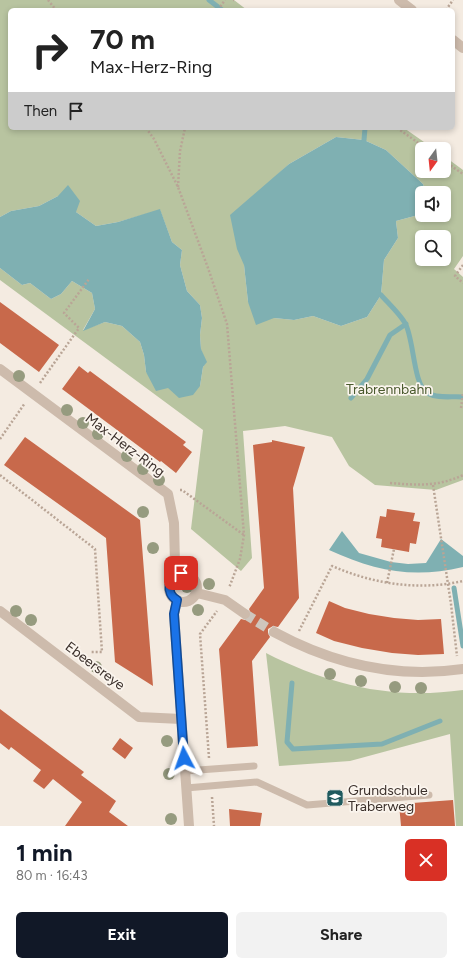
<!DOCTYPE html>
<meta charset="utf-8">
<style>
body{margin:0;font-family:Figtree,sans-serif;background:#f2f2f2;color:#222;height:100vh;display:flex;flex-direction:column;font-size:15px;white-space:nowrap}
*{box-sizing:border-box;margin:0}
p{font-size:13px;color:#767676}
.icon{flex:none;width:22px;height:22px;fill:none;stroke:currentColor;stroke-width:2;stroke-linecap:round;stroke-linejoin:round}
.map{position:relative;height:826px;overflow:hidden}
.details{display:flex;flex-direction:column;background:#fff;flex:1}
.details>*{flex:none}
.guide{position:absolute;left:8px;top:8px;width:447px;height:122px;border-radius:6px;box-shadow:0 2px 6px #0003;background:#fff;color:#222;overflow:hidden}
.needle{width:26px;rotate:195deg}
.tools{position:absolute;left:415px;top:142px;display:grid;gap:8px}
.tools a{display:grid;place-items:center;width:36px;height:36px;border-radius:6px;background:#fff;box-shadow:0 2px 6px #0003;font-size:20px}
.pin{position:absolute;display:grid;place-items:center;width:34px;height:34px;color:#fff;margin:-17px;border-radius:8px;box-shadow:0 2px 6px #0006}
.me{position:absolute;width:44px;margin:-22px;rotate:356deg;stroke-linejoin:round;filter:drop-shadow(0 0 3px #0008)}
.turn{display:flex;align-items:center;gap:14px;height:84px;padding:0 16px;font-size:18px}
.turn .icon{width:52px;height:52px;stroke-width:2.5}
.turn b{display:block;font-size:28px;line-height:34px}
.then{display:flex;align-items:center;height:38px;padding:0 16px;background:#0003;gap:8px;font-size:15px}
.round{display:grid;place-items:center;flex:none;width:42px;height:42px;border-radius:6px;background:#f2f2f2}
.headline{display:flex;align-items:center;justify-content:space-between;height:68px;padding:0 16px}
h1{font-size:24px;font-weight:700;line-height:30px;color:#111827}
.action{display:flex;gap:8px;margin-top:auto;padding:8px 16px}
.action a{flex:1;height:46px;border-radius:6px;background:#111827;color:#fff;font-size:16px;font-weight:700;line-height:46px;text-align:center}
.action a+a{background:#f2f2f2;color:#222}
.map>svg:first-child{display:block}
</style>
<div class="map">
<svg width="463" height="826" viewBox="0 0 463 826">
<rect width="100%" height="100%" fill="#f4ebe1"/>
<path fill="#b8c4a0" fill-rule="evenodd" d="M0,0H234L247,10H10V128H404L434,149H422V171H444V156L463,170V256L454,269L463,277V480L436,490L375,485L349,466L332,437L285,426L243,431L252,558L241,571L191,529L203,430L0,280V268L22,285L30,283L51,299L61,294L72,281L92,293L95,309L83,330L105,322L122,326L140,342L144,355L146,372L167,388L200,386L203,367L206,362L201,350L200,335L202,318L200,305L187,291L180,265L182,250L172,242L160,210L118,222L96,226L76,212L58,196L39,206L11,211L0,217ZM336,137L364,140L386,150L423,184L426,193H444V215H422V214L396,221L398,238L384,260L381,295L367,317L341,326L313,316L294,320L274,318L248,302L244,265L264,187L289,164ZM422,237H444V259H422Z
M266,653C329,685 391,700 463,690V826H456L450,734L350,761L279,766Z"/>
<path fill="#7fb0b2" d="M336,137L364,140L386,150L423,184L426,193H422V214L396,221L398,238L384,260L381,295L367,317L341,326L313,316L294,320L274,318L256,325L248,302L244,265L237,249L230,215L289,164Z
M68,185L80,201L76,212L96,226L118,222L160,209L172,242L182,250L180,265L187,291L200,305L202,318L200,335L201,349L207,362L203,367L200,386L193,395L179,398L168,388L156,391L146,372L144,355L140,342L122,326L105,322L83,331L95,309L92,293L72,281L61,294L51,299L30,283L22,285L0,268V217L11,211L39,206L58,196Z
M342,531L359,553L391,562L408,564L426,563L441,539L463,556V567C413,579 375,571 329,550Z"/>
<g fill="none" stroke-linecap="round" stroke-linejoin="round">
<path stroke="#7fb0b2" stroke-width="5" d="M209,0L222,10
M364,140L365,128
M381,295C389,304 399,313 405,323C414,338 413,384 427,393C438,399 451,396 463,397
M351,398L367,379L390,335L406,324
M454,588L463,646
M292,683L287,742L293,749L382,744L440,721"/>
</g>
<path fill="#c8694b" d="M0,302L59,345L39,372L0,343Z
M79,366L88,373L90,371L186,442L183,445L192,452L176,473L161,461L160,462L62,389Z
M25,437L140,520L153,686L115,662L106,538L4,465Z
M272,440L305,447L293,488L299,598L278,627L273,626L268,629V633L270,637L252,661L258,746L227,748L219,649L241,619L245,620L250,618L251,614L249,609L264,588L253,445L272,442Z
M387,509L415,513L413,521L420,522L416,544L410,543L409,552L381,547L382,539L376,538L380,516L386,517Z
M329,601L345,608L369,614L394,618L418,620L441,619L444,654L418,655L392,653L362,648L334,641L316,633Z
M0,709L84,772L81,775L116,801L109,812L128,826H65L82,802L53,779L44,789L33,781L41,770L11,747L9,750L0,743Z
M120,738L133,748L125,759L112,749Z
M453,800L455,826H401L399,804Z
M229,809L262,813L260,826H230Z"/>
<g fill="none" stroke-linecap="round" stroke-linejoin="round">
<path stroke="#cfc6bd" stroke-width="10" stroke-dasharray="10 5" stroke-linecap="butt" d="M245,614L274,632"/>
<path stroke="#b9a596" stroke-width="2.5" stroke-dasharray="2 2" stroke-linecap="butt" d="M48,0L56,10
M233,0H234
M218,10L225,0
M446,10L453,0
M146,128L154,139L178,187L208,268L227,324L244,535L240,559L229,588
M397,128L427,149
M444,161L463,174
M178,187L180,151L185,128
M463,265L455,276L463,283
M40,383L79,328L64,313L89,279
M461,408L463,393
M0,439L25,403
M0,475L95,549L102,652H91
M390,483C416,485 438,487 463,475
M433,485L451,604L457,656
M180,490H182L244,535
M387,583L394,549
M299,631L332,566C374,584 418,591 463,581
M209,758L200,634L217,611
M212,797L214,826"/>
<path stroke="#cdbbac" stroke-width="7" d="M185,771L254,766
M186,788L257,782L307,805L429,795"/>
<path stroke="#cdbbac" stroke-width="10" d="M399,0L412,10
M453,40L463,48
M0,369L168,494L174,523L175,564L178,574
M169 588a14 14 0 1 1 28 0a14 14 0 1 1-28 0Z
M197,593L225,600L245,614
M177,601L174,614L189,826
M0,611L139,717L181,719
M274,632C333,664 395,679 463,669"/>
</g>
<g fill="#969b7f">
<circle cx="19" cy="376" r="6"/>
<circle cx="67" cy="410" r="6"/>
<circle cx="83" cy="423" r="6"/>
<circle cx="98" cy="434" r="6"/>
<circle cx="127" cy="456" r="6"/>
<circle cx="143" cy="469" r="6"/>
<circle cx="159" cy="480" r="6"/>
<circle cx="143" cy="512" r="6"/>
<circle cx="153" cy="548" r="6"/>
<circle cx="209" cy="584" r="6"/>
<circle cx="187" cy="587" r="6"/>
<circle cx="198" cy="610" r="6"/>
<circle cx="16" cy="611" r="6"/>
<circle cx="31" cy="620" r="6"/>
<circle cx="96" cy="667" r="6"/>
<circle cx="330" cy="674" r="6"/>
<circle cx="361" cy="681" r="6"/>
<circle cx="395" cy="687" r="6"/>
<circle cx="421" cy="688" r="6"/>
<circle cx="167" cy="741" r="6"/>
<circle cx="169" cy="774" r="6"/>
<circle cx="171" cy="819" r="6"/>
</g>
<g fill="none" stroke-linecap="round" stroke-linejoin="round">
<defs>
<path id="route" d="M181,573C168,577 165,593 177,600L174,614L184,758"/>
</defs>
<use href="#route" stroke="#114b97" stroke-width="10"/>
<use href="#route" stroke="#1a73e8" stroke-width="7"/>
</g>
<defs>
<symbol id="school-square" viewBox="-11 -11 22 22"><rect x="-9" y="-9" width="18" height="18" rx="4" fill="#1f5a5e" stroke="#fbf5ee"/><path d="M0-5L7-2L0 1L-7-2ZM-4 1L0 2.5L4 1V4Q0 6-4 4Z" fill="#fff"/></symbol>
</defs>
<g fill-rule="evenodd">
<use href="#school-square" x="325" y="788" width="20" height="20"/>
</g>
<g text-anchor="middle" dominant-baseline="central" stroke-width="3.5" stroke-linejoin="round" paint-order="stroke">
<g font-size="14" fill="#4a5a2e" stroke="#fbf5ee">
<text x="389" y="389">Trabrennbahn</text>
</g>
<g font-size="14" fill="#3b302b" stroke="#fbf5ee">
<text transform="translate(125 445) rotate(37)">Max-Herz-Ring</text>
<text transform="translate(95 666) rotate(37)">Ebeersreye</text>
</g>
<g font-size="14" fill="#3b302b" stroke="#fbf5ee" text-anchor="start">
<text x="348" y="790">Grundschule<tspan x="348" dy="16">Traberweg</tspan></text>
</g>
</g>
</svg>
<div class="tools">
<a><svg class="needle" viewBox="-14 -14 28 28"><path d="M0-13l5 13h-10z" fill="#e53935"/><path d="M0 13l5-13h-10z" fill="#767676"/></svg></a>
<a><svg class="icon" aria-label="sound" viewBox="0 0 24 24"><path d="M4 9h4l5-4v14l-5-4H4zM17 9q2 3 0 6"/></svg></a>
<a><svg class="icon" aria-label="search" viewBox="0 0 24 24"><circle cx="10" cy="10" r="6"/><path d="M15 15l6 6"/></svg></a>
</div>
<div class="pin" style="left:181px;top:573px;background:#d93025"><svg class="icon" aria-label="arrive" viewBox="0 0 24 24"><path d="M6 21V4h12l-3 4 3 4H6"/></svg></div>
<svg class="me" style="left:184px;top:758px" viewBox="-20 -20 40 40"><path d="M0-17L14 15 0 8-14 15z" fill="#1a73e8" stroke="#fff" stroke-width="4"/></svg>
<div class="guide">
<div class="turn"><svg class="icon" aria-label="right" viewBox="0 0 24 24"><path d="M7 20v-9h11M14 6l5 5-5 5"/></svg><div><b>70 m</b>Max-Herz-Ring</div></div>
<div class="then">Then<svg class="icon" aria-label="arrive" viewBox="0 0 24 24"><path d="M6 21V4h12l-3 4 3 4H6"/></svg></div>
</div>
</div>
<section class="details">
<div class="headline"><div><h1>1 min</h1><p>80 m · 16:43</p></div><a class="round" style="background:#d93025;color:#fff"><svg class="icon" aria-label="close" viewBox="0 0 24 24"><path d="M6 6l12 12M18 6L6 18"/></svg></a></div>
<div class="action"><a>Exit</a><a>Share</a></div>
</section>
